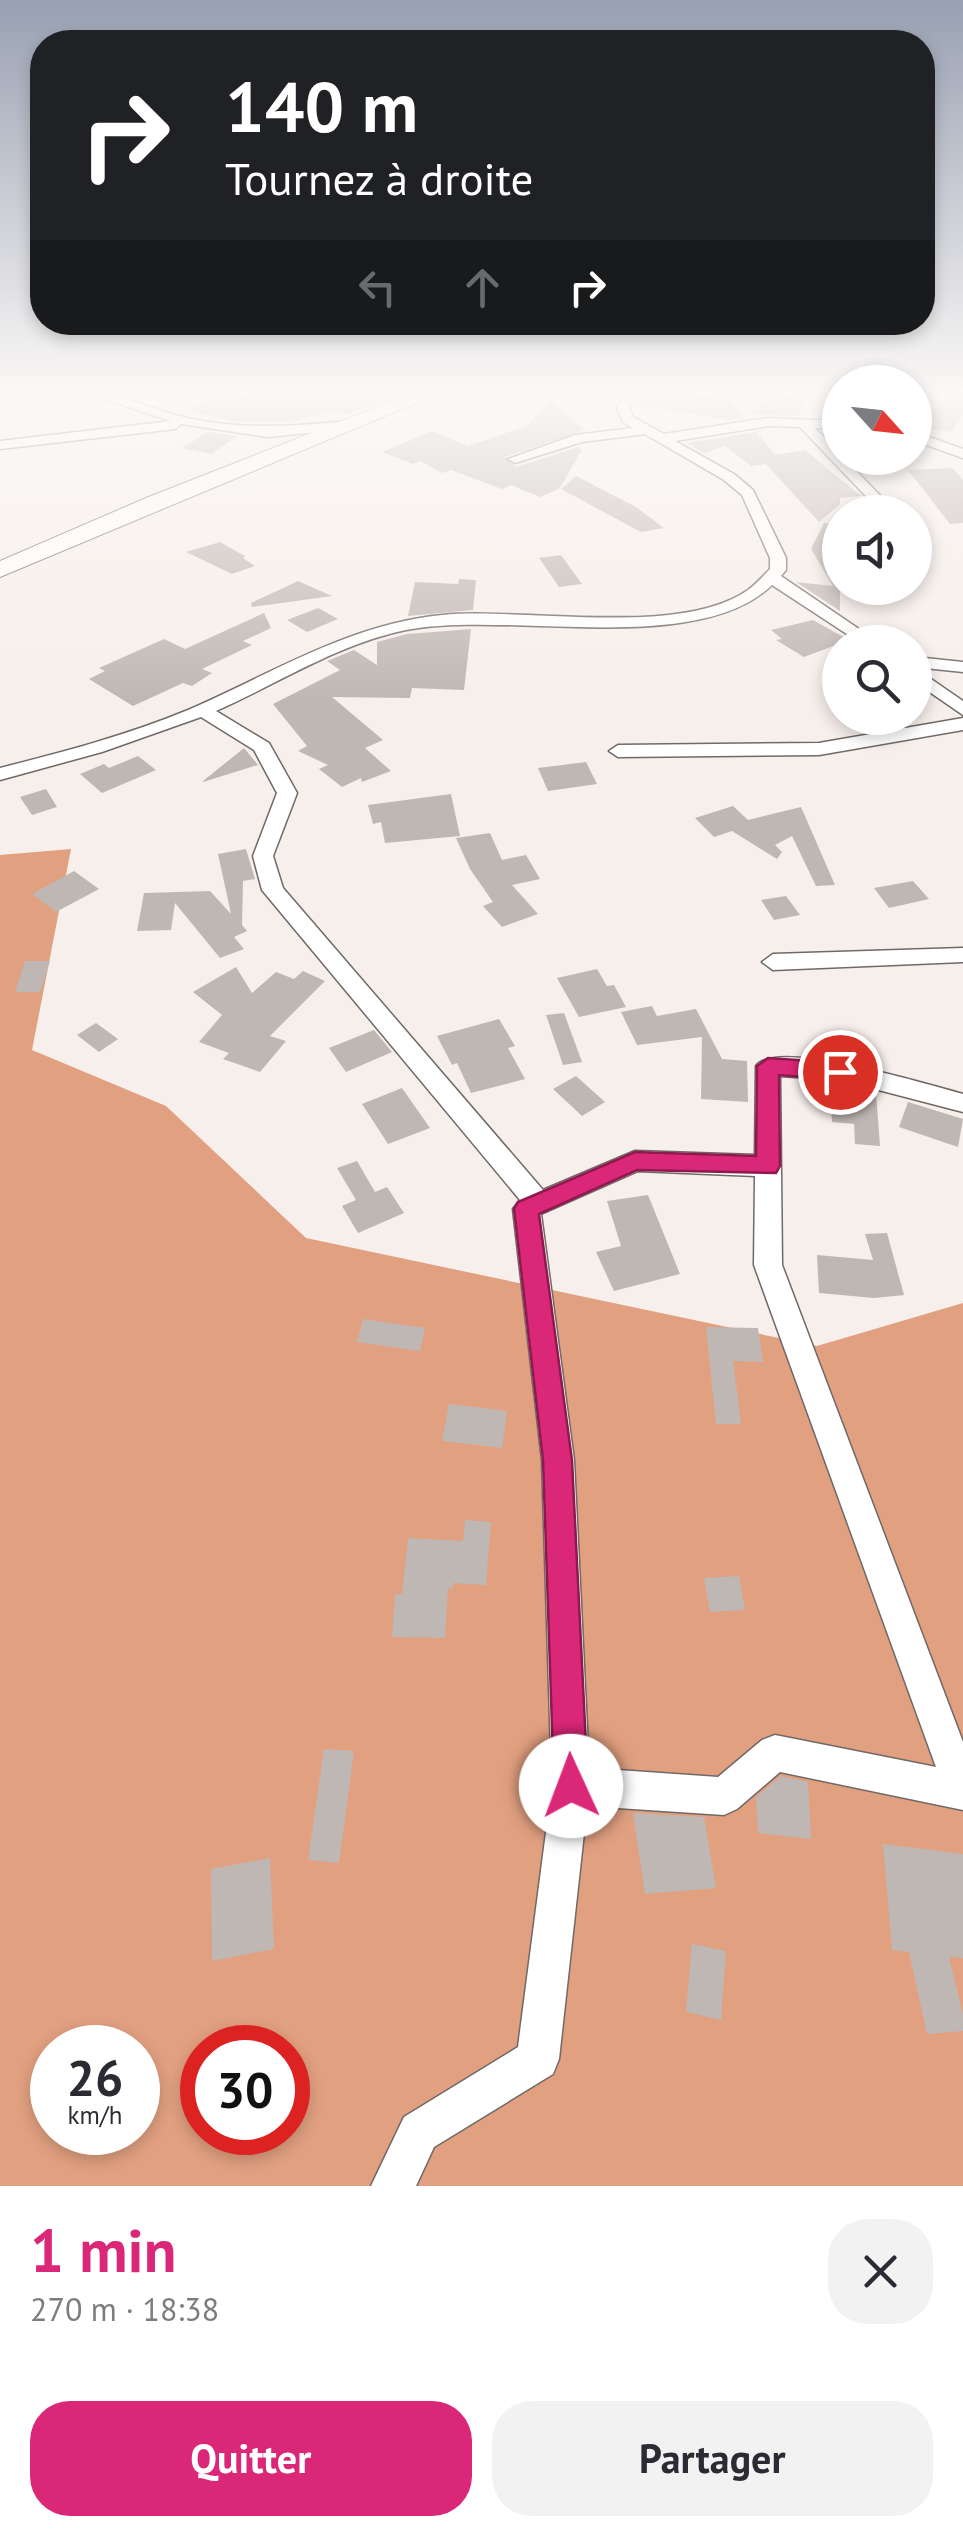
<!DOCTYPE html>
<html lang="fr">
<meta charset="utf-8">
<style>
body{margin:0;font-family:"PT Sans",sans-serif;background:#f2f2f3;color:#2b2b33;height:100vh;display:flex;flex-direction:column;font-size:38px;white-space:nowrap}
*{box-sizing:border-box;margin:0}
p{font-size:32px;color:#7c7c81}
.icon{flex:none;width:55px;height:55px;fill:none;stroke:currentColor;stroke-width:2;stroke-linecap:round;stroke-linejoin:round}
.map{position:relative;height:2186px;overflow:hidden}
.panel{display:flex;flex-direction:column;background:#fff;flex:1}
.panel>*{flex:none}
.hud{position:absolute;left:30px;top:30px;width:905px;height:305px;border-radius:40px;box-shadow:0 5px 15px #0003;background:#202124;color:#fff;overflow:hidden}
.needle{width:65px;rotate:117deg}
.tools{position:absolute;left:822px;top:365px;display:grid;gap:20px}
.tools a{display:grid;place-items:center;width:110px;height:110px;border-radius:50%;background:#fff;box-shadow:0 5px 15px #0003;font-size:50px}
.speed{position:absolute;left:30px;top:2025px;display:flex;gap:20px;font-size:50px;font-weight:700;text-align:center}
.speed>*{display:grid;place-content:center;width:130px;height:130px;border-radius:50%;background:#fff;box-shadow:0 5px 15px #0003;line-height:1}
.speed small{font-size:25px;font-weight:400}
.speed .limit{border:15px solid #d22;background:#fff;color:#111}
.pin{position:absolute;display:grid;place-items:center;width:85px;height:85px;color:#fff;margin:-42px;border:5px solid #fff;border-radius:50%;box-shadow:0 2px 10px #0007}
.me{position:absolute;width:110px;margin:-55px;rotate:358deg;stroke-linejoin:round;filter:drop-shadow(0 0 8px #0008)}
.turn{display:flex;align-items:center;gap:35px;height:210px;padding:0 30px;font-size:45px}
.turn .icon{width:130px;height:130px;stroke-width:2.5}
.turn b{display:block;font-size:70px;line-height:85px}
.lanes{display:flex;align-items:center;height:95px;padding:0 30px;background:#0003;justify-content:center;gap:50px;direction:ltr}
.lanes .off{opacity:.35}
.round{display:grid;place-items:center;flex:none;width:105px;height:105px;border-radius:40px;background:#f2f2f3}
.headline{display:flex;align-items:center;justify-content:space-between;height:170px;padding:0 30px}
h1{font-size:60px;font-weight:700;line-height:75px;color:#db2777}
.action{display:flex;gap:20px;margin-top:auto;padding:20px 30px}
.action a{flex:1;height:115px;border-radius:40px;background:#db2777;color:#fff;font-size:40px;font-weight:700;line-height:115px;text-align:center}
.action a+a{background:#f2f2f3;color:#2b2b33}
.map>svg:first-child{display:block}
</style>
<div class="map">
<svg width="963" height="2186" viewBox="0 0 963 2186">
<rect width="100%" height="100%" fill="#f7efeb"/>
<path fill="#e1a080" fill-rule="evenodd" d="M71,849L32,1050L166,1106L306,1238L817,1346L963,1303V2186H0V855ZM52,2048H138V2132H52ZM202,2048H288V2132H202Z"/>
<path fill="#bfb7b3" d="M216,393L267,398L286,393H371L365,397L378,402L346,415L333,410L290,422L232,421L188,411Z
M642,393L727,397L744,418L727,420L636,404Z
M781,395L804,399L799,416L750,414L768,398L777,400Z
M944,397L963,400V415L952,432L928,428L930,425L924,424Z
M551,400L585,430L505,457L516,467L578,447L582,450L559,489L540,497L511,485L502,489L451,470L442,473L420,461L413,464L382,452L432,431L468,446L527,426Z
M208,432L238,436L211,454L182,448Z
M756,432L775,455L805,450L861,496L840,498V504L819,522L766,464L751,466L725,446L704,453L686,443Z
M953,468L963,480V523L950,524L908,470Z
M576,476L636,507L664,528L641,532L561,489Z
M824,523L840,524V611L796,582L833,586L811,549Z
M220,542L245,556L243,558L255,566L232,574L186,552Z
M561,555L582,584L559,587L539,558Z
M459,579L476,580L473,610L408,616L415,582L458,584Z
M298,581L332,596L252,607L251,603Z
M318,608L338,619L307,632L287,620Z
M264,613L271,628L243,641L252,645L202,669L212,673L192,686L183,683L133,706L89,679L105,671L99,668L164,639L185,649Z
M813,620L849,640L804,657L776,640L782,639L771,630Z
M471,629L464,690L412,688L410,698L332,697L383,740L365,748L391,771L362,782L361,778L342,787L319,769L328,765L298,751L307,746L273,704L340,670L327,661L354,650L377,665V642L407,634Z
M244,748L258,765L203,782V781Z
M138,756L156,770L102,793L80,774L104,764L109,768Z
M586,762L597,784L548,791L538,768Z
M46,789L57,807L32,815L20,797Z
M451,794L460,836L385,843L381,822L373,824L368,805Z
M733,806L748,820L801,807L835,885L816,886L792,836L775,845L782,852L777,859L732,831L714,837L695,818Z
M490,833L502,860L526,855L540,879L512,885L538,914L502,927L483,906L493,902L470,869L456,838Z
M246,849L255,879L243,881L242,925L247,931L234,937L244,949L220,958L175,903L171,930L137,931L144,893L210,891L231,914L218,854Z
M74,871L99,889L56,912L32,894Z
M913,881L929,899L889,908L874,888Z
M786,896L800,915L774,920L761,900Z
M25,961H50L40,992H15Z
M236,967L252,993L276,972L294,979L303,971L325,981L270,1036L286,1041L260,1072L223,1059L229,1053L199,1042L222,1015L193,992Z
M597,969L607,986L614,985L626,1007L579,1017L557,978Z
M652,1006L657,1016L696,1009L722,1059L747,1061L748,1102L701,1099L702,1037L637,1045L621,1012Z
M564,1013L582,1062L563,1065L546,1015Z
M499,1019L515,1046L508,1048L525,1079L471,1093L457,1063L452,1065L437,1036Z
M96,1023L118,1039L99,1052L77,1035Z
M374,1030L392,1052L346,1072L329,1048Z
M576,1076L605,1102L582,1116L553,1089Z
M830,1084L876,1093L880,1146L855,1144L854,1124L832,1122Z
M402,1088L430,1128L388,1144L362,1104Z
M908,1102L963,1119L958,1147L899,1127Z
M357,1161L375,1192L387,1187L404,1213L358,1233L342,1206L356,1200L337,1168Z
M648,1195L680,1274L614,1291L596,1252L621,1246L607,1201Z
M887,1233L904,1295L874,1298L819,1293L817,1255L873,1260L865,1234Z
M363,1319L425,1328L420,1351L357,1342Z
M706,1327L758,1328L763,1362L733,1361L741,1424H716Z
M449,1404L507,1411L502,1448L442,1441Z
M465,1520L491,1522L486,1585L453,1583V1589L448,1588L445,1638L392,1637L395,1594H402L408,1538L463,1541Z
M739,1576L745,1610L710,1612L704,1578Z
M324,1749L354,1751L339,1863L308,1860Z
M781,1776L808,1782L811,1839L758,1833L756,1797Z
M633,1813L704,1817L716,1888L645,1894Z
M883,1844L963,1854V1958L949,1957L963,2014V2031L927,2034L909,1952L892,1950Z
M270,1858L274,1949L212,1961L211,1869Z
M692,1944L726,1951L721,2020L686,2012Z"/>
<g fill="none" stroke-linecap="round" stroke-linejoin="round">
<defs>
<path id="minor" d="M86,393C124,393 156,412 192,419C246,430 296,426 349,421L356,425L349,429L268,437L181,424L175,429L0,449V441L171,421Z
M625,393H638L629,409L633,417L664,434L768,418L840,421V429L815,428L896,512H881L800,427L768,426L675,441L734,474L753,490L786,558V570L781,576L878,642H859L772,585C697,658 506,610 406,630C338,644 279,683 216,711L269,743L297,793L273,856L283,888L543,1190L635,1151L755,1155L756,1066C775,1038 930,1085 963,1094V1112L840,1080L780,1076L782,1265L963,1742V1810L780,1772L737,1809L724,1815L587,1806L559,2059L553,2074L434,2147L416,2186H371L404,2117L518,2047L552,1786L542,1460L513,1209L520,1200L262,890L253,856L277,793L254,750L201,717L102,752L0,780V768C63,752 128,735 188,710C271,674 349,624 442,615C525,607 680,638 748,590C756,584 763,576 770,569V558L742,495L724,480L645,434L582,442L515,463L508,459L575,435L633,428L623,422L617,409ZM638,1171L755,1176L754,1265L936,1767L775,1735L762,1740L718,1777L589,1768L574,1460L541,1214Z
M915,432L963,449V458L915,441Z
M915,657L963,662V672L915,667Z
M915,668L963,701V715L915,682Z
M963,718V730L819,755L618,757L609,751L618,745L819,743Z
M963,948V962L773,970L762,962L773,954Z"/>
<path id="highway" d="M413,393H440L0,577V561L146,498Z"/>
</defs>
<use href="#minor" stroke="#706966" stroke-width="3"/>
<use href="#highway" stroke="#706966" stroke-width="2"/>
<use href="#minor" fill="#fff" fill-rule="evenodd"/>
<use href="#highway" fill="#fff" fill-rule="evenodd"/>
</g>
<linearGradient id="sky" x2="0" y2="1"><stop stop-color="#98a0b2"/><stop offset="0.56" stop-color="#fbf8f6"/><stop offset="1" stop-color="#fbf8f6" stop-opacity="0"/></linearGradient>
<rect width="963" height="700" fill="url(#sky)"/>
<path fill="#db2777" stroke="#8e194d" stroke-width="2.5" d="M768,1058L840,1063L851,1072L840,1080L779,1075L780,1166L776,1173L637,1170L539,1214L572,1460L588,1786L583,1798L571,1802L559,1798L554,1786L543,1460L514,1209L518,1202L635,1152L756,1156L757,1066Z"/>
</svg>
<div class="tools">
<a><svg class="needle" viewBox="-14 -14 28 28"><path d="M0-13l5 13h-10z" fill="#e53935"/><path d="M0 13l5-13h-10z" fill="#7c7c81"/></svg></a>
<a><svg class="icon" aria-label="sound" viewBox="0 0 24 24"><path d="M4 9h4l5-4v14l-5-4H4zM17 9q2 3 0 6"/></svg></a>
<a><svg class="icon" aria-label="search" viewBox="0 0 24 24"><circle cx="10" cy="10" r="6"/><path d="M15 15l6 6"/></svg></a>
</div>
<div class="speed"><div>26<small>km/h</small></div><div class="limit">30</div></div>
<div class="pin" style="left:840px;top:1072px;background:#d93025"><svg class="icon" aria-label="arrive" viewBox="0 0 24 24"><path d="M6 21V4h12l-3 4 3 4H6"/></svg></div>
<svg class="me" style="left:571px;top:1786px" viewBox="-20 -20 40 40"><circle r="19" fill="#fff"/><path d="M0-13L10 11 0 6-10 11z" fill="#db2777"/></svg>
<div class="hud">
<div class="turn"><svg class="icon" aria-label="right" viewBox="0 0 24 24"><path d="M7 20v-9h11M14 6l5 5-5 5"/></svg><div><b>140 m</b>Tournez à droite</div></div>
<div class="lanes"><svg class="icon off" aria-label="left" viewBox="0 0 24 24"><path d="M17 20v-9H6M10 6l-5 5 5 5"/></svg><svg class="icon off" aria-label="ahead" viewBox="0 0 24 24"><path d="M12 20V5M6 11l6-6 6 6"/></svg><svg class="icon" aria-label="right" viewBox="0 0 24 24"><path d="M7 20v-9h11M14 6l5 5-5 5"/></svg></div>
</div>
</div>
<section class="panel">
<div class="headline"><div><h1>1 min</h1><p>270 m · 18:38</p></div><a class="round"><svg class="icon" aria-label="close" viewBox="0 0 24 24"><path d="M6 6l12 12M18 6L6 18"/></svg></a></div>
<div class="action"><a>Quitter</a><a>Partager</a></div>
</section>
